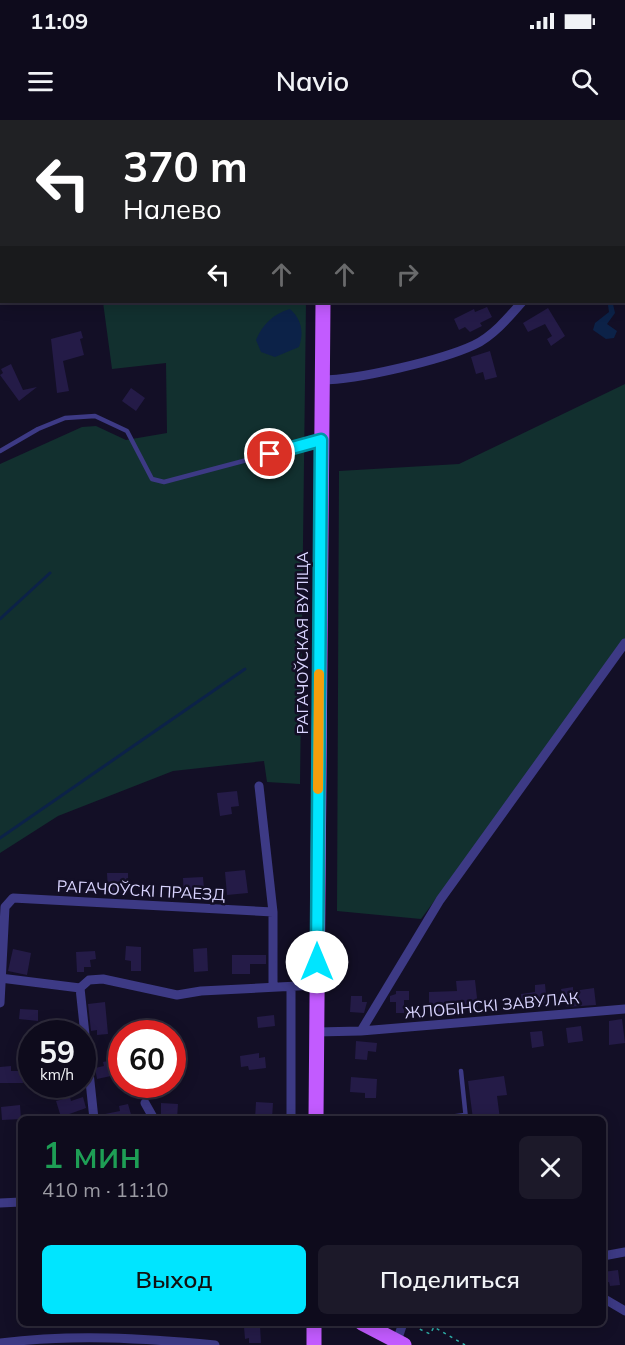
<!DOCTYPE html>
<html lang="ru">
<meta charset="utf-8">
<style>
body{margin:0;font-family:Mulish,sans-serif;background:#1c1929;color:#f1f3f6;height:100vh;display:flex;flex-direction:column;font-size:22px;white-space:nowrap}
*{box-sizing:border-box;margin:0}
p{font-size:20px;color:#9b9ba3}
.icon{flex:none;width:33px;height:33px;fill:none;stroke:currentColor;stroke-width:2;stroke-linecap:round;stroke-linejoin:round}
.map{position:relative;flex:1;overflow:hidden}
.side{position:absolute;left:18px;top:996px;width:588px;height:210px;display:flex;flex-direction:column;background:#0e0b1c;border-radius:9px;box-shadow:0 3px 15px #0003,0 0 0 2px #2e2b3b}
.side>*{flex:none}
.guide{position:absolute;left:0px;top:0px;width:626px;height:183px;box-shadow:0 3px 15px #0003,0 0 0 2px #2e2b3b;background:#202124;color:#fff;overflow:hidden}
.speed{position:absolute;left:18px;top:900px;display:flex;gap:12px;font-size:30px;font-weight:700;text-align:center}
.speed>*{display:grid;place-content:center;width:78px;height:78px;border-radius:50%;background:#0e0b1c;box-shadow:0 3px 15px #0003,0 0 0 2px #2e2b3b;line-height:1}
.speed small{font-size:15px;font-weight:400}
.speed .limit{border:9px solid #d22;background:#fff;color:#111}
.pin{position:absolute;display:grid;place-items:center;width:51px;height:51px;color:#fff;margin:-26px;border:3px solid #fff;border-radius:50%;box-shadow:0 2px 6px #0007}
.me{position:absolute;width:66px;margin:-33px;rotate:0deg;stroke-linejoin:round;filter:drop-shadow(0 0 4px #0008)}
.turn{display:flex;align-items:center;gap:21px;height:126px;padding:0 24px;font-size:27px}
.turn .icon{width:78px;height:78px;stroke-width:2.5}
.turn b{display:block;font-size:42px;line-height:51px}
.lanes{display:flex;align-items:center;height:57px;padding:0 24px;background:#0003;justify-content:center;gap:30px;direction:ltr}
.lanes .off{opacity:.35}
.round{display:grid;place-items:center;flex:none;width:63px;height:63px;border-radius:9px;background:#1c1929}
.head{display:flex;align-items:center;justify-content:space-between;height:102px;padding:0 24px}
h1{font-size:36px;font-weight:600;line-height:45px;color:#1e9e55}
.primary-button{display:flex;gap:12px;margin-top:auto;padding:12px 24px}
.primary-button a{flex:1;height:69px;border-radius:9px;background:#00e5ff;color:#111;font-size:24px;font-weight:600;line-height:69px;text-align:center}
.primary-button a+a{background:#1c1929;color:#f1f3f6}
.status{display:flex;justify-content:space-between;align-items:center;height:42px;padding:0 30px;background:#0e0b1c;direction:ltr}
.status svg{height:16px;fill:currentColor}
header{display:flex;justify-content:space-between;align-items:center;height:78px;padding:0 24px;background:#0e0b1c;font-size:27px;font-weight:600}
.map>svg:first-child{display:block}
</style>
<div class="status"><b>11:09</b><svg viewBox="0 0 49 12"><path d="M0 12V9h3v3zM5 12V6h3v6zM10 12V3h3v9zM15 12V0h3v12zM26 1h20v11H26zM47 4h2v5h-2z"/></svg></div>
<header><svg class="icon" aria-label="menu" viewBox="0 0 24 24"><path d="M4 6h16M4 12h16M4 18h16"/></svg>Navio<svg class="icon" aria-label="search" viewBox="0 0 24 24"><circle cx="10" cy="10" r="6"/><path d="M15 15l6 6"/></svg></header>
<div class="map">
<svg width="625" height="1225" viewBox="0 0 625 1225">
<rect width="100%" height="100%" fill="#130f26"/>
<path fill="#12302f" d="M0,0H309L2,2L0,178Z
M103,182H306L300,664L267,662L264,641L173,651L58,696L0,733V344L82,307L96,306L126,320L167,313L166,243L112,249Z
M625,264V523L421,799L337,791L339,351L459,344Z"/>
<path fill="#0c2248" d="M613,184L615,193L607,204L617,211L614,218L606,219L593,210L595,203L609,192L608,185Z
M290,189C302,200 304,212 299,227L275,237L261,232L256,220C263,204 273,194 290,189Z"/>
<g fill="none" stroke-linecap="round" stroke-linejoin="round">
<path stroke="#0c2248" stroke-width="3" d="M0,499L50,453
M0,718L245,549"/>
</g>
<path fill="#241b47" d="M487,187L492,197L480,203L482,206L470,212L465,207L459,210L454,199L474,189L475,192Z
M548,188L565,216L551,226L547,219L552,216L545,204L528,212L523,203Z
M81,211L83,218L80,219L84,235L63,241L69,271L57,273L51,219Z
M490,231L497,257L485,260L483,252L476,254L471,237Z
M11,244L23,270L37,267L19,281L0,255L3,253L1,249Z
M131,268L145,278L136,291L122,281Z
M237,671L239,686L231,687L232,694L220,696L217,673Z
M245,750L248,773L227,775L225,752Z
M107,753H128V769L122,770V773L108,771Z
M203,757L204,769H199V777L184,778L183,758Z
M126,826L141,827V851H131V841L125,840Z
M207,828L208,851L194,852L193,829Z
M13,829L31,833L27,855L8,851Z
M95,831L96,839L90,840L91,847H84V852H77L76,832Z
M232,835H266V844H250V854H232Z
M475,860L478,887L445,886L446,892L436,893V886H429V872L457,871L456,861Z
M545,864L547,885H522L521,874L535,872V865Z
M573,867V871L594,868L596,885L566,887L561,869Z
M396,871H409V880H404V893H396V882H390V876L396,874Z
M351,876H362V882H367L364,893L350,892Z
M105,882L108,914L97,915V910L91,911L88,884Z
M20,889L38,890V901L19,899Z
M274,895L275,906L258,908L257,897Z
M622,899L625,923L609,925V901Z
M581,906L583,921L568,923L566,908Z
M542,911L544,926L532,928L530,912Z
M356,921L377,923L376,932L368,931L367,940L355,939Z
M259,933V938L265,937L266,948L249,950L248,946L241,947L240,936Z
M117,939L120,954L97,959L95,948L104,946L103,942Z
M11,946V951H22L23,963H0V947Z
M504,956L507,975L497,976L500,999H473L468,961Z
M351,957L377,959L376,978H365V973L350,972Z
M70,977L71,981L83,977L86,988L61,997L56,981Z
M256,982L273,983L272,999H255Z
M161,983L178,984L177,999H161Z
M128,984L132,998L101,999L100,995L120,991L119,986Z
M20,985L21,999L2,1000L1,987Z
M618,1150L620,1165L610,1166L609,1162L603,1163V1152Z
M260,1206L261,1223H249V1218L245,1219L244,1207Z"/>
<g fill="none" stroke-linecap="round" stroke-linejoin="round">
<path stroke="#2fb8b0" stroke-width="1.5" stroke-dasharray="3 4.5" stroke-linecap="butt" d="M413,1206L430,1214L434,1207L465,1225"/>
<path stroke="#3d3a85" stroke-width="4.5" d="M68,2L72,0
M0,32L2,31
M0,331L38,309L65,298L95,296L127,311L152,359L164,362L319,321
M461,951L466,999
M441,998L465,995"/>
<path stroke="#3d3a85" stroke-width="9" d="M624,64L625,63
M322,260C357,260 442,240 474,225C493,216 509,197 522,182
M259,666L273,792V867
M0,858L80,868L89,860L103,859L177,875L201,871L317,865
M80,868L94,999
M0,883L5,787L13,778L273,792
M361,911L625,889
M316,912L361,911L440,780L625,523
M145,983L154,999
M291,999V867
M0,1083L21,1082
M603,1136L625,1132
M603,1178L625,1191
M397,1221L403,1203
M0,1223C73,1214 142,1218 215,1225"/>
<path stroke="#c25bff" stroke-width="15" d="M325,2V0
M316,999L323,182
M362,1203L404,1225
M314,1225V1203"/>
</g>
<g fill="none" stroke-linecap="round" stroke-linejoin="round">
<defs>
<path id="route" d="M270,334L321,320L317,842"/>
</defs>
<use href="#route" stroke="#0095a6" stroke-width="15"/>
<use href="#route" stroke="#00e5ff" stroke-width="10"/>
<path stroke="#f59e0b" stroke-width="10" d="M318,669L319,554"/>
</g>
<g text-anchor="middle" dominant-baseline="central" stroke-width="5" stroke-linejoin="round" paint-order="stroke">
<g font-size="16" fill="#d9d4ff" stroke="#130f26">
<text transform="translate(302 523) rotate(-90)">РАГАЧОЎСКАЯ ВУЛІЦА</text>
<text transform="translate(141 770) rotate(3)">РАГАЧОЎСКІ ПРАЕЗД</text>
<text transform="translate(492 885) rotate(-5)">ЖЛОБІНСКІ ЗАВУЛАК</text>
</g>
</g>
</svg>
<div class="speed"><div>59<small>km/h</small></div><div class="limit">60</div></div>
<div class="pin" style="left:270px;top:334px;background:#d93025"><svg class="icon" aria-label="arrive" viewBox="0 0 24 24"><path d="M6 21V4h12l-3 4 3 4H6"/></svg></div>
<svg class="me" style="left:317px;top:842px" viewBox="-20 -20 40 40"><circle r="19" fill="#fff"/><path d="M0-13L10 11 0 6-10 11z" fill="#00e5ff"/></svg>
<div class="guide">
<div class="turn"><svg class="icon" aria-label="left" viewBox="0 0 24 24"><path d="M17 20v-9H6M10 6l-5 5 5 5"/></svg><div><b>370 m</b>Налево</div></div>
<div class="lanes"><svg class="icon" aria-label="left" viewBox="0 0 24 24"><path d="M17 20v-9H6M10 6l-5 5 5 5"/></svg><svg class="icon off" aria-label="ahead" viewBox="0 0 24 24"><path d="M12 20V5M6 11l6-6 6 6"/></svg><svg class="icon off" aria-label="ahead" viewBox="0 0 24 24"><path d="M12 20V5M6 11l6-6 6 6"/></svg><svg class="icon off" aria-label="right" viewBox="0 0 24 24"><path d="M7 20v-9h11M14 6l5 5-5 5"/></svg></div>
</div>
<section class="side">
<div class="head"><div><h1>1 мин</h1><p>410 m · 11:10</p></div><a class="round"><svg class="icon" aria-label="close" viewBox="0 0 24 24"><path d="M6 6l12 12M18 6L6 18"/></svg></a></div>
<div class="primary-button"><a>Выход</a><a>Поделиться</a></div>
</section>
</div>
